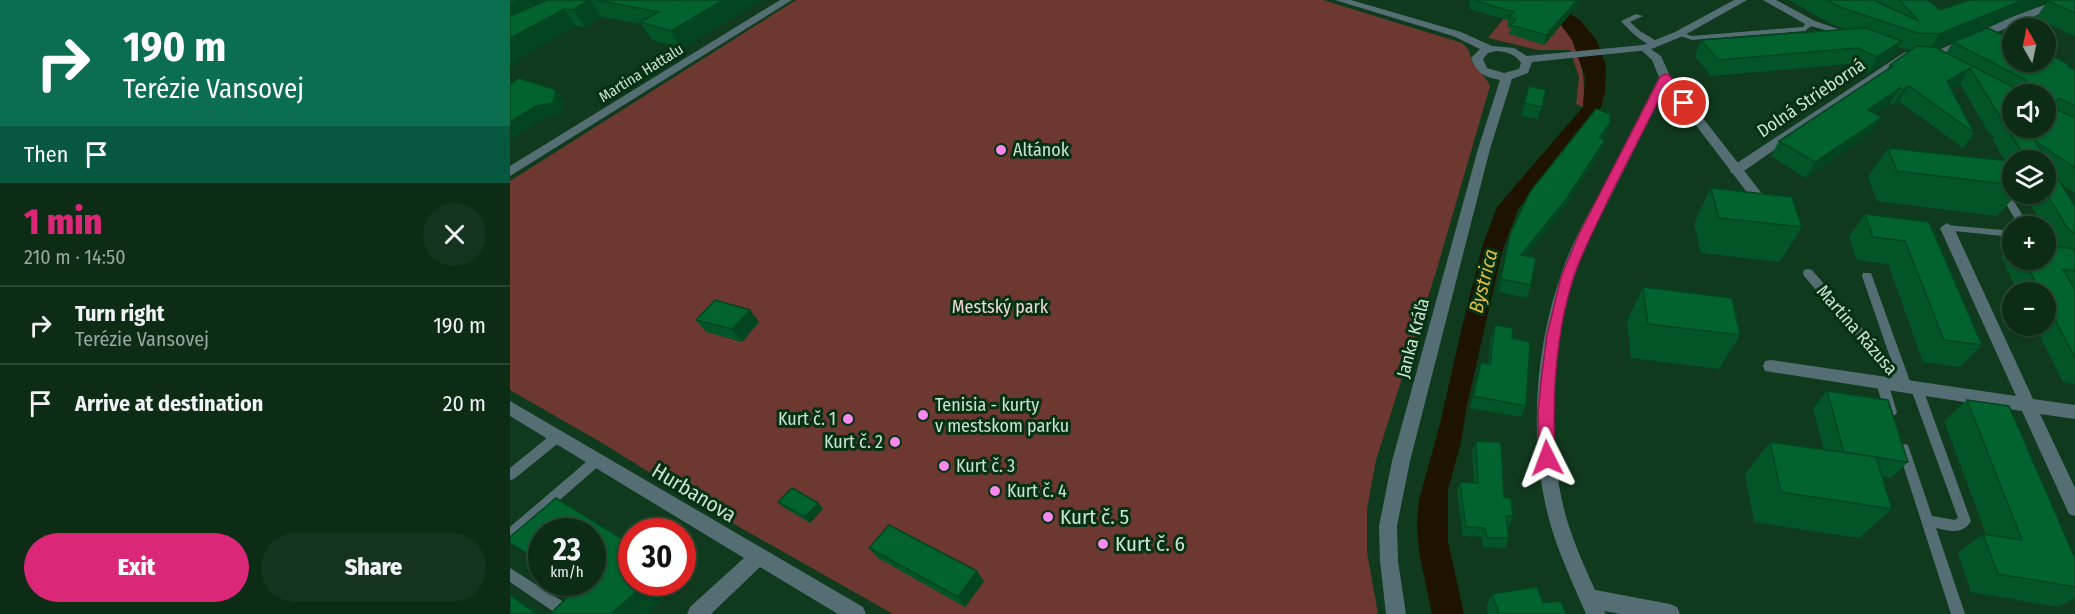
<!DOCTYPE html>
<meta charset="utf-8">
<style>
body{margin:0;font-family:"Fira Sans Condensed",sans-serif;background:#15341f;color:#f1f3f6;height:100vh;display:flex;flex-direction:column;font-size:22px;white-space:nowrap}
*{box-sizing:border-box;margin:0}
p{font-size:20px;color:#9aa7a1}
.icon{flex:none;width:33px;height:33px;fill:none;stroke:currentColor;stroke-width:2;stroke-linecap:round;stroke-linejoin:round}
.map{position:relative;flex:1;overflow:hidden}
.sheet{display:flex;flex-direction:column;background:#0c2c16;width:510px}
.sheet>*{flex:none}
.guide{background:#0b6e4f;color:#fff;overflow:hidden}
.needle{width:39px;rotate:351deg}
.controls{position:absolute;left:1492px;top:18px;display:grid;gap:12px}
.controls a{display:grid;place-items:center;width:54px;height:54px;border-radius:50%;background:#0c2c16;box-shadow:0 2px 4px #0004,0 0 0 2px #2c4835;font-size:30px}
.speed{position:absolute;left:18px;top:518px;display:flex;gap:12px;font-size:30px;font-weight:700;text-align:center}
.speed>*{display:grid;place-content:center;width:78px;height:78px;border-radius:50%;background:#0c2c16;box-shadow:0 2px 4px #0004,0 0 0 2px #2c4835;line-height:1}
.speed small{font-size:15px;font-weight:400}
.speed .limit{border:9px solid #d22;background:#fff;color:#111}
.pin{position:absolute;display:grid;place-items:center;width:51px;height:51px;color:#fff;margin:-26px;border:3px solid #fff;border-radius:50%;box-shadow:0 2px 6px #0007}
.me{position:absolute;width:66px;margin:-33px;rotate:357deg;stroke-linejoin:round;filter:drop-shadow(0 0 4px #0008)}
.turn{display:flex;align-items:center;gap:21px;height:126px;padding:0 24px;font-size:27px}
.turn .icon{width:78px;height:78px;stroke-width:2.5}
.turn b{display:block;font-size:42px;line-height:51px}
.then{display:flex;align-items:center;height:57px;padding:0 24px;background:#0003;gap:12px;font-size:22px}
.round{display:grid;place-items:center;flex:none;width:63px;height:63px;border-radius:32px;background:#15341f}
.overview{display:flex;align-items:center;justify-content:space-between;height:102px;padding:0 24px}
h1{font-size:36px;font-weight:800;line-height:45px;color:#db2777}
.cta{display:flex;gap:12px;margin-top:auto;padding:12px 24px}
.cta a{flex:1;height:69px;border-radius:36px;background:#db2777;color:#fff;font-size:24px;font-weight:800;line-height:69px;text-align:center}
.cta a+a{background:#15341f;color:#f1f3f6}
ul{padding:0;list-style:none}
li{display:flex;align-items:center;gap:18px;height:78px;padding:0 24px;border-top:2px solid #2c4835}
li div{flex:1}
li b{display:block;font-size:22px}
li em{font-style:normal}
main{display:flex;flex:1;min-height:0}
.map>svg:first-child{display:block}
</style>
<main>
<section class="sheet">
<div class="guide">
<div class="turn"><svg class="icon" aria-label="right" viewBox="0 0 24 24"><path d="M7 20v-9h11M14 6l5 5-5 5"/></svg><div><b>190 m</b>Terézie Vansovej</div></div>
<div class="then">Then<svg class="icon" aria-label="arrive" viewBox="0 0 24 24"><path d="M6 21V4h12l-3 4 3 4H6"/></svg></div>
</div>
<div class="overview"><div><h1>1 min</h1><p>210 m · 14:50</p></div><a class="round"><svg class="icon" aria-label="close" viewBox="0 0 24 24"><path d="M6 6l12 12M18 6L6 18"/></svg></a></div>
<ul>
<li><svg class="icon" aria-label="right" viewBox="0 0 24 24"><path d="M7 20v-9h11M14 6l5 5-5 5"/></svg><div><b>Turn right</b><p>Terézie Vansovej</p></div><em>190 m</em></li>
<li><svg class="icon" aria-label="arrive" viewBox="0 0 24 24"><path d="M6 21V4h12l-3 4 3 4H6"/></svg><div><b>Arrive at destination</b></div><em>20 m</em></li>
</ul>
<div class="cta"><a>Exit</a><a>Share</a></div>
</section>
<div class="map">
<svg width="1565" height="614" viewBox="0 0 1565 614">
<rect width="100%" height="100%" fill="#103a1e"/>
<path fill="#6c382f" d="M286,0H813L952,43C964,53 957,55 964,65C970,73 976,76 980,86L926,272L866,460L857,509V552L868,614H383L201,511L94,444L0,390V181Z
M1009,0C1022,7 1035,12 1047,20C1070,36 1077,82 1073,107L1066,104L1069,77L1060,50H1028L978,38Z"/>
<path fill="#1d1300" d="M1040,0L1071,21L1087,41L1096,66L1095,92L1091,107L1008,209L992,252L957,405L951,442L938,490V541L954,614H922L909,552L907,524L909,500L930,424L951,331L973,244L987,207L1073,107L1075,77L1062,40L1048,21Z"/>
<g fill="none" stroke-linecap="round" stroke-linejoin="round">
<path fill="#546e73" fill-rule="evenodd" d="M1126,14L1133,16L1120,22L1130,31L1148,42V46C1134,46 1120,31 1111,21Z
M1298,21L1305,23L1295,31L1182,40L1165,34L1169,32L1182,36L1293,27Z
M1493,187L1496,188L1519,226H1509L1488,190Z
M1437,225L1503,231V237L1434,230L1432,228L1434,226Z
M1298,269L1302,270L1382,363L1352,276L1353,273H1361L1402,387L1400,390L1396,392L1392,390L1294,276L1293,273L1294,270Z
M1372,378L1376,380L1378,383L1387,412L1385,415L1381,417L1377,415L1375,412L1366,383L1368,380Z
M1407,384L1411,386L1413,389L1461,521C1453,535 1440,531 1426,528L1455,614H1441L1388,449L1390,445L1394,444L1398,445L1422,516L1445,520L1448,518L1401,389L1403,386Z
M47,432L51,433L53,437L51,441L4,479L0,480V468L43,433Z
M87,455L91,456L93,460L91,464L5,539L0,541V527L83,456Z
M0,568L57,604L61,614H47L0,582Z"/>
<path fill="#546e73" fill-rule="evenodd" d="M1548,0H1563L1423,59H1415L1413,57L1502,17Z
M1395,52L1399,53V57L1231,173H1221L1220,170L1221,167Z"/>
<path fill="#546e73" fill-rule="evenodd" d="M270,0H282L0,176V166Z
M1253,0H1266L1305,21L1331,30L1326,33L1297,25Z
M1135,45L1151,56L1160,76L1264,209L1257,214L1252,212L1156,86C1138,121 1121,157 1103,192C1091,216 1077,241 1068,266C1041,341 1035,432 1054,509C1061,537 1073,563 1085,590L1160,604L1167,607L1170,614H1111L1094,611L1096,614H1076C1061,579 1044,544 1036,507C1019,430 1026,343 1053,269C1063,241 1077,216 1091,191C1110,153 1130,115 1149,77L1142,60L1129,48Z
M1437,223L1444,228L1523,399L1565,405V419L1530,414L1565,488V516L1559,514L1512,411L1261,372L1255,371L1253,366L1255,361L1261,360L1506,396L1430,228Z
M0,401L353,607L356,614H328L250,567L201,614H177L180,607L234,558L0,416Z"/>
<path fill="#546e73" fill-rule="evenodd" d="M825,0H841L951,32L982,46L1004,48L1017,56L1133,45L1165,32L1224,0H1237L1173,36L1139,50L1022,62L1018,73L1002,79L980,149L900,461L887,526L888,561L896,614H876L870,561L869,526L882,461L968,149L990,80C976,78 966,73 961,58L970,49L943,36ZM987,51C997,52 1005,54 1011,63L1009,69L994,73L977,68L973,59L978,53Z"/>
</g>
<path fill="#035528" d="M0,0H251L172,49L142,40L131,24L92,17L75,28L66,26L5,60L8,64L0,68Z
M960,0H1072L1034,45L999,34L1001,28L997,27L998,20L959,9Z
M1279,0H1418L1430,10L1459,0H1565V36L1526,18L1537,2L1427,48L1436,53L1443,42L1503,62L1559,67L1565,70V193L1551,184L1565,206V288H1563L1565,290V384L1553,382L1525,326H1536V292H1508L1491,257L1503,243V260H1536L1546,247L1543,245L1536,232V226H1533L1514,194H1536V160H1503V194H1507L1487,216L1367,201L1358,177L1378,148L1495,161L1482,139L1484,137L1479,133L1450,84L1441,88L1464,133L1453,148L1389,101L1383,105L1380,103L1365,113L1372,117L1362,132L1296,178L1261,156L1269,141L1376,71L1380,65L1401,50L1388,47L1382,57L1358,73L1339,64L1201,76L1185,56L1191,40L1336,29L1321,24Z
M1019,86L1036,90L1028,119L1011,116Z
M1100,123L1096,136L1093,140H1095L1090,153L1053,210L1017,256L1021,285L1017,298L989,292L986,295L1000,234Z
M1201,188L1292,227L1270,262L1191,253L1184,223Z
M1355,214L1419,222L1472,345L1450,367L1413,362L1378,264L1347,260L1339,237Z
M1133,287L1230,335L1209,369L1121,358L1117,321Z
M240,310L249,322L232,342L196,332L186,320Z
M985,325L1002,338L1016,406L1011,417L960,408L971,363L978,364L981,337Z
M1317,391L1398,462L1381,478L1372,476L1382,509L1349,538L1244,522L1235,474L1260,442L1314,450L1303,408Z
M1457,400L1565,558V598L1548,607L1461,592L1448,553L1473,534H1476L1434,421Z
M966,441L1003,516L999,526L997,525L999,538L995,548L973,547L972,537L953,536L947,491L950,482H964L962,451Z
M268,502L308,503L313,509L300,523L273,507Z
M359,548L474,581L455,607L368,558Z
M982,594L1033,603L1056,614H978L976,607Z"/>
<path fill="#024520" d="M9,0H58L0,28V4Z
M79,0H81L92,17L75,28L63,10Z
M213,0H251L172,49L161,31Z
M1067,0H1072L1034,45L1036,35Z
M1513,0H1542L1418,52L1429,34Z
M54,9L66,26L5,60L8,64L0,68V38Z
M1392,41L1382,57L1358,73L1367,57Z
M1460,68L1450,84L1427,96L1437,81Z
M1399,86L1389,101L1383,105L1393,90Z
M1390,88L1380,103L1349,125L1358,110Z
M46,90L54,101L52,114L35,118L1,139L0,122Z
M1372,117L1362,132L1296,178L1305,162Z
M1100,123L1096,136L1085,150L1089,138Z
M1095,140L1090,153L1053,210L1008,267L1011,255Z
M992,279L989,292L986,295L990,283Z
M240,310L249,322L232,342L222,329Z
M308,503L313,509L300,523L295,517Z
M467,571L474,581L455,607L448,597Z
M137,582H172L137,614H101Z
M0,593L31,614H27L0,595Z"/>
<path fill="#03632e" stroke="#024520" stroke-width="1.5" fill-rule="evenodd" d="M0,0H9L0,4Z
M38,0H79L63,10L54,9L0,38V16Z
M86,0H213L161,31L130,22L149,12Z
M963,0H1067L1036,35L1001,25L1006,19L999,17L1004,12Z
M1317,0H1363L1409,21L1389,0H1418L1430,10L1459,0H1513L1429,34L1408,33L1330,7Z
M1541,0H1565V13L1538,1Z
M1355,28L1392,41L1367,57L1348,48L1208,60L1191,40Z
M1478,28L1503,40V62H1536V53L1560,65L1557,66L1565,70V106L1549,98L1546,100V109L1565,118V168L1525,141L1565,206V234L1558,229L1536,193V160H1517L1494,124L1497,122L1491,118L1460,68L1437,81L1464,133L1399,86L1393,90L1390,88L1358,110L1372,117L1305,162L1269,141L1383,66L1380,65L1407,46L1425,47L1515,93L1516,80L1443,42ZM1503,94H1536V128H1503Z
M9,78L46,90L43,103L26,106L0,122V84Z
M1019,86L1036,90L1032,107L1014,103Z
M1086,109L1100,114V123L1089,138L1095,140L1057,198L1011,255L1026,258L1021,285L992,279L990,283L1000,234L1020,192Z
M1378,148L1499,161L1503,169V185L1387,171Z
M1201,188L1282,197L1292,227L1209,218Z
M1355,214L1419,222L1472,345L1434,340L1395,241L1363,237Z
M1536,245L1565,249V271L1553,269L1565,290V358L1536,302V292H1531L1514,260H1536Z
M1133,287L1222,298L1230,335L1138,324Z
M205,300L240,310L222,329L186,320Z
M985,325L1003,328L1002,338L1020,342L1016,406L963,396L971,363L980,364Z
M1317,391L1378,400L1398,462L1334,452Z
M1457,400L1499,406L1565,558V587L1488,574L1473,534L1512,540Z
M966,441L991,442L994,497L1001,498L1003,516H996L999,538H977L975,528L956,527L950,482L968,483Z
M1260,442L1366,457L1382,509L1271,492Z
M282,488L308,503L295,517L268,502Z
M46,498L122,545V582H137L101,614H40L68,587L60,582H82V531H32V563L0,543V537Z
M379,525L467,571L448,597L359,548Z
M1027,587L1033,603L1051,601L1056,614H989L982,594Z
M0,595L27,614H0Z"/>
<path fill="#db2777" stroke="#8e194d" stroke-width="1.5" d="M1155,74L1159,75L1180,103L1178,105H1171L1156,86C1138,121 1120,157 1102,192C1089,220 1074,247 1064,276C1045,334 1042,398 1045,458L1043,463L1037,465L1032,463L1029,458L1028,411L1032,373L1037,335L1051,277L1069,234L1150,77Z"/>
<g fill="#f788ec" stroke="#043014" stroke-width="2">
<circle cx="491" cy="150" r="6"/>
<circle cx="413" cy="415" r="6"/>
<circle cx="338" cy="419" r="6"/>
<circle cx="385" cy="442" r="6"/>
<circle cx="434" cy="466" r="6"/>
<circle cx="485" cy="491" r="6"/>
<circle cx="538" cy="517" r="6"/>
<circle cx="593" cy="544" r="6"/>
</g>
<g text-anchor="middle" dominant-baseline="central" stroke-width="6" stroke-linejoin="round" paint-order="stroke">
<g font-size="15" fill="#cce3d1" stroke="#043014">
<text transform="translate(131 73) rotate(-32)">Martina Hattalu</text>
</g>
<g font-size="18" fill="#cce3d1" stroke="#043014">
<text transform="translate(1301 98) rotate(-34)">Dolná Strieborná</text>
<text transform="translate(1347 330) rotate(49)">Martina Rázusa</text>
<text transform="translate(903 338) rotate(-75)">Janka Kráľa</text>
</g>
<g font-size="18" fill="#cce3d1" stroke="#043014" text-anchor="start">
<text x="503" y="150">Altánok</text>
<text x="425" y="405">Tenisia - kurty<tspan x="425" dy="21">v mestskom parku</tspan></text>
<text x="326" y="419" text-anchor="end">Kurt č. 1</text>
<text x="373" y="442" text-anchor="end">Kurt č. 2</text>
<text x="446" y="466">Kurt č. 3</text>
<text x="497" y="491">Kurt č. 4</text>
</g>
<g font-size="18" fill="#f3dad5" stroke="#043014">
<text x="490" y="307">Mestský park</text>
</g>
<g font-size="20" font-style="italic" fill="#e6be3d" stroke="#043014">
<text transform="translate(973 281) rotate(-76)">Bystrica</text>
</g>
<g font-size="21" fill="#cce3d1" stroke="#043014">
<text transform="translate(184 493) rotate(31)">Hurbanova</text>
</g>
<g font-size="21" fill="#cce3d1" stroke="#043014" text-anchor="start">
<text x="550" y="517">Kurt č. 5</text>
<text x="605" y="544">Kurt č. 6</text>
</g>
</g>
</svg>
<div class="controls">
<a><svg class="needle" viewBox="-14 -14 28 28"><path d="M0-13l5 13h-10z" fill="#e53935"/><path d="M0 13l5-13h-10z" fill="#9aa7a1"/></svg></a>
<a><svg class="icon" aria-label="sound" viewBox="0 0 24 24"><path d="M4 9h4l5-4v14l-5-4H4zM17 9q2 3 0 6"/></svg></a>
<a><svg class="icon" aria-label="layers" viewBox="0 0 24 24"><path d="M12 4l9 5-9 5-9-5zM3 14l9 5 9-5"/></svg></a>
<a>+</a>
<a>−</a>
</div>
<div class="speed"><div>23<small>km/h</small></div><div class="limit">30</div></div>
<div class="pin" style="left:1174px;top:103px;background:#d93025"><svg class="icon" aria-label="arrive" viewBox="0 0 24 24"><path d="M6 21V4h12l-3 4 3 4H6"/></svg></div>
<svg class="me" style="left:1037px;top:458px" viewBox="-20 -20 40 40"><path d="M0-17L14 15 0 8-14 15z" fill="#db2777" stroke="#fff" stroke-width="4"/></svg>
</div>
</main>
